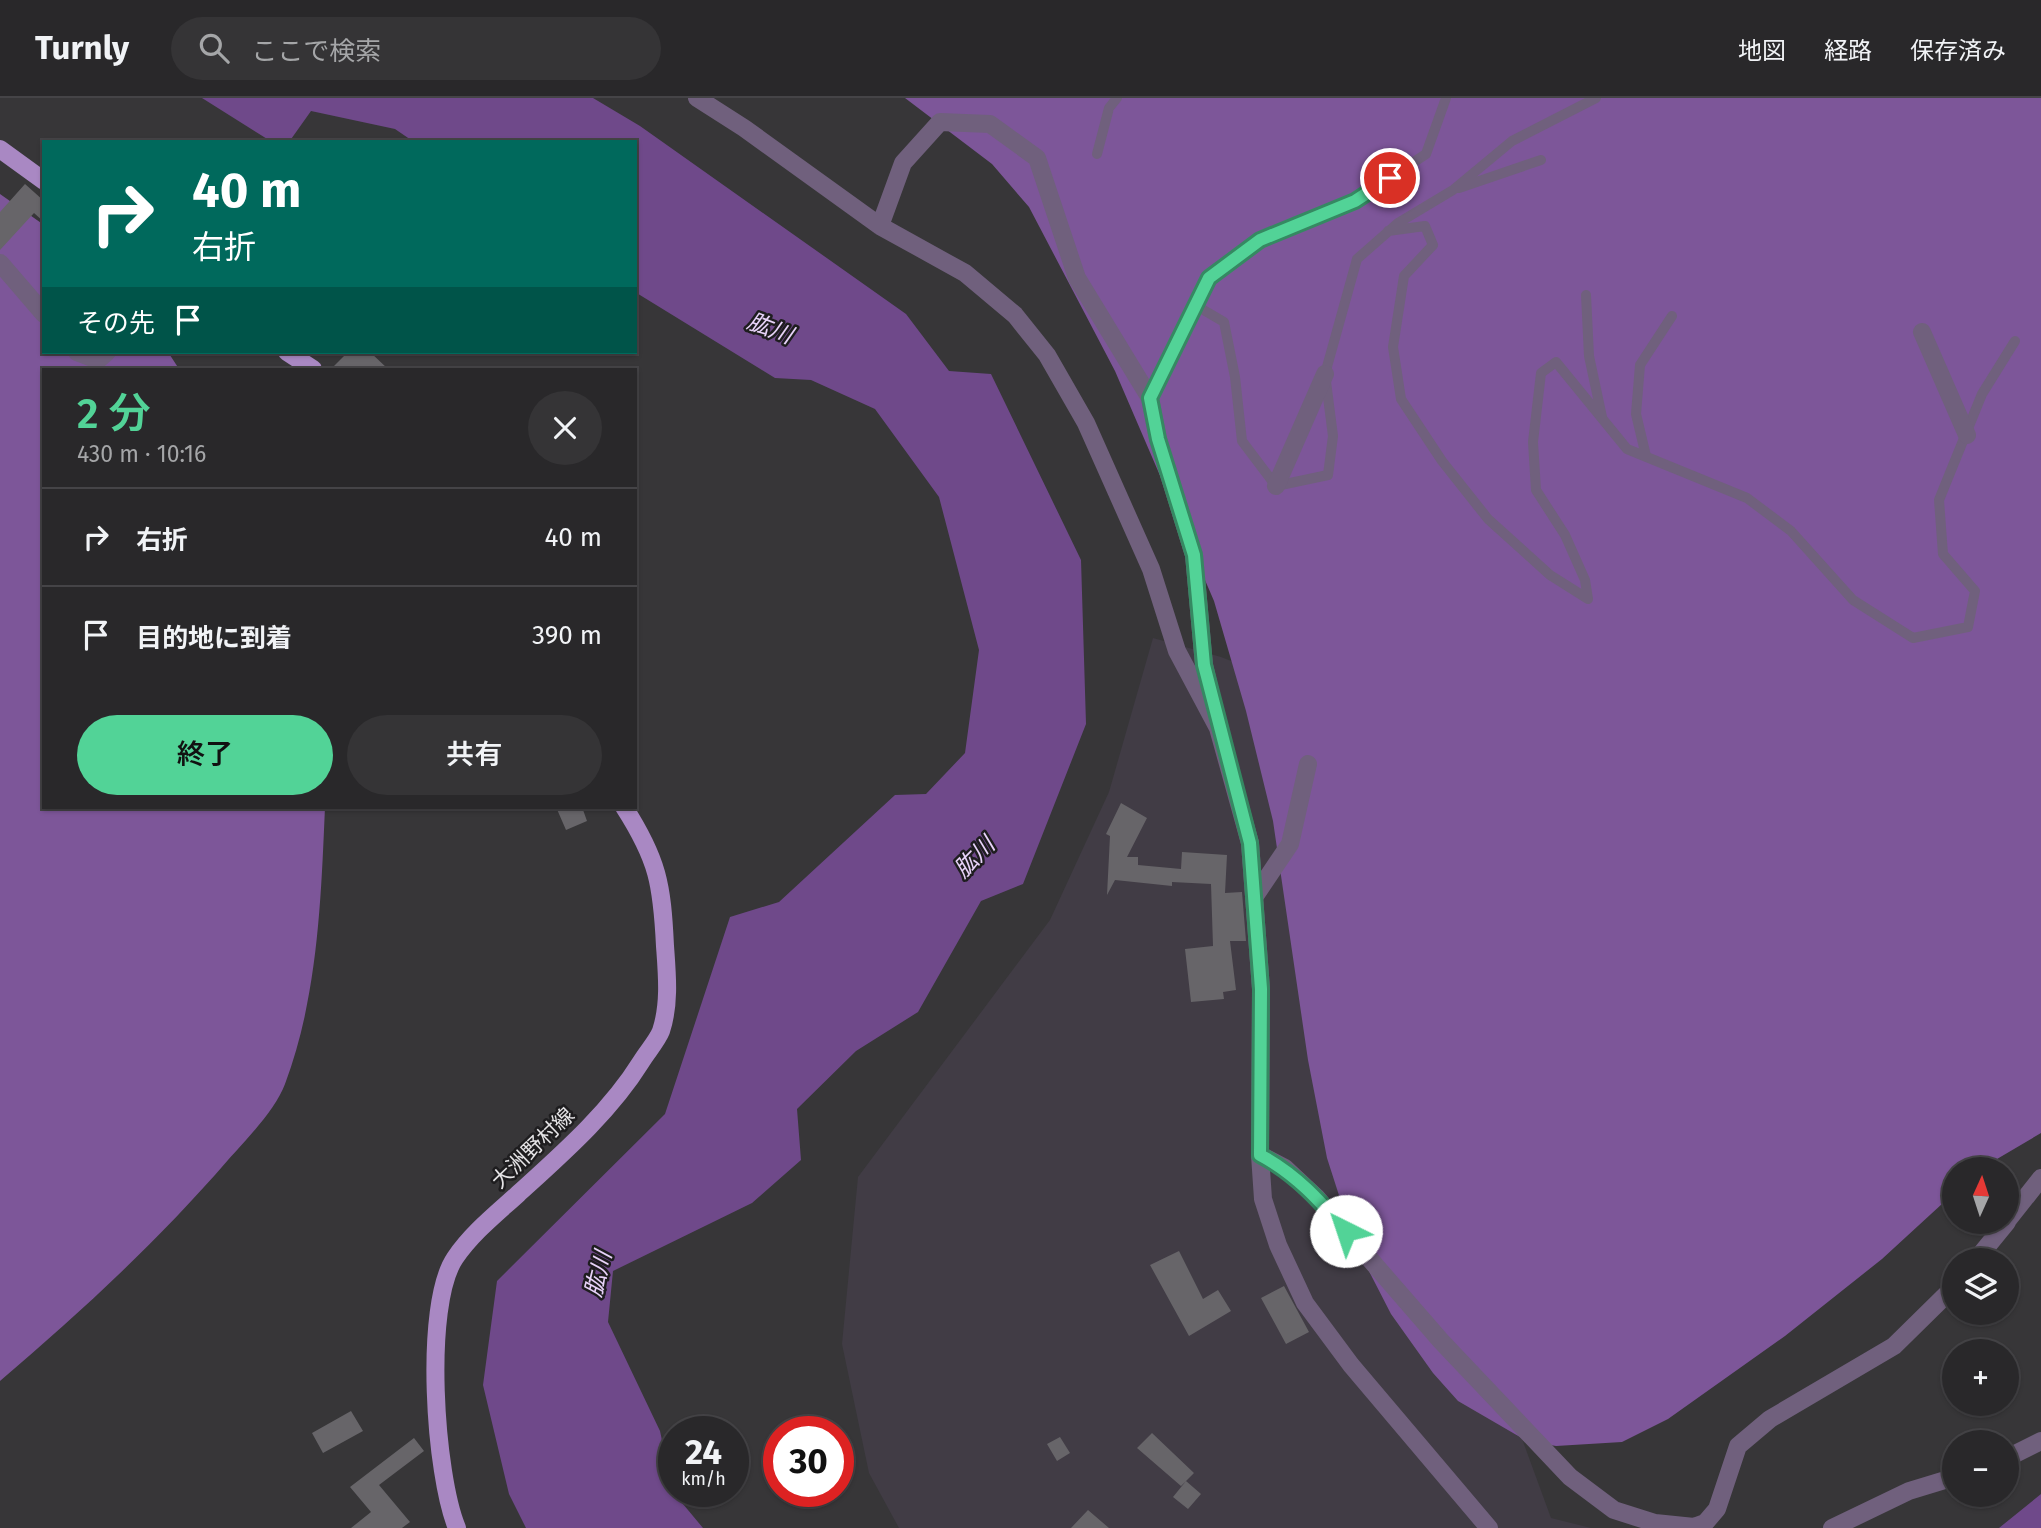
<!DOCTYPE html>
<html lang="ja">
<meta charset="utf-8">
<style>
body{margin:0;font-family:"Fira Sans","Noto Sans JP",sans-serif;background:#353436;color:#f1f3f6;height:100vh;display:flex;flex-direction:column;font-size:26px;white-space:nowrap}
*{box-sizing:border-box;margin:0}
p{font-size:23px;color:#a5a6a8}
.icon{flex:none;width:38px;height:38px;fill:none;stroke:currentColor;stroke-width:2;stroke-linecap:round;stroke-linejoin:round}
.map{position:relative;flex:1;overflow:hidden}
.side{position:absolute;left:42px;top:270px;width:595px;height:441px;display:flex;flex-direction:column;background:#29282a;border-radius:0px;box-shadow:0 2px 5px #0004,0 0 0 2px #454447}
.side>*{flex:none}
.top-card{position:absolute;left:42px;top:42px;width:595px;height:214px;border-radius:0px;box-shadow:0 2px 5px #0004,0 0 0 2px #454447;background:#00695c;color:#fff;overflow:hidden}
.needle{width:46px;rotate:3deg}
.fabs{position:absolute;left:1942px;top:1059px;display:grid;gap:14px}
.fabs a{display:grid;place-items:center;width:77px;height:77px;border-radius:50%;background:#29282a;box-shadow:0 2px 5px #0004,0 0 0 2px #454447;font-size:35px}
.speed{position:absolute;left:658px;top:1318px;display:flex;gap:14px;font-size:35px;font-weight:700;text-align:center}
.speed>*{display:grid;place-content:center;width:91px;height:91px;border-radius:50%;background:#29282a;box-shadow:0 2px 5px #0004,0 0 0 2px #454447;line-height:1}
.speed small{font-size:18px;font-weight:400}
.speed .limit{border:10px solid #d22;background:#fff;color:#111}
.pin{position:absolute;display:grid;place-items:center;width:60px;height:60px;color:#fff;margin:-30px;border:4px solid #fff;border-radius:50%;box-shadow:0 2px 7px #0007}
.me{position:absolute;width:77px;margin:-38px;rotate:319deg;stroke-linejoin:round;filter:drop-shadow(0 0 5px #0008)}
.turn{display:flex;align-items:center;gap:24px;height:147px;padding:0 35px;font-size:32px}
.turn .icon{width:91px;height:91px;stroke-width:2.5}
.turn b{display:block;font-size:49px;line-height:60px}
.then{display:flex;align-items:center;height:66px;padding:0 35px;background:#0003;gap:14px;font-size:26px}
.round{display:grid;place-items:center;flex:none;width:74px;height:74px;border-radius:37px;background:#353436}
.headline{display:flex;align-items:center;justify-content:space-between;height:119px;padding:0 35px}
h1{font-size:42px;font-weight:600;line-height:52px;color:#52d397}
.primary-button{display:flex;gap:14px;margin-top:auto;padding:14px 35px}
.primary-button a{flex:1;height:80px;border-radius:42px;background:#52d397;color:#111;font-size:28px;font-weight:600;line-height:80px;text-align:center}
.primary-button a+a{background:#353436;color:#f1f3f6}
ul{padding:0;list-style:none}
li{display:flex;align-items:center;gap:21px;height:98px;padding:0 35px;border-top:2px solid #454447}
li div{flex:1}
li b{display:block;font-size:26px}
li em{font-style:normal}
header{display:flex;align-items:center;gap:42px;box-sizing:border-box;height:98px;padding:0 35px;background:#29282a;border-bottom:2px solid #454447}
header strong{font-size:33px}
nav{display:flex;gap:38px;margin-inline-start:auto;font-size:24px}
.search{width:490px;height:63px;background:#353436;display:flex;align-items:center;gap:18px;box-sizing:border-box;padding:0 24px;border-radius:38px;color:#a5a6a8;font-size:26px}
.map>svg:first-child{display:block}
</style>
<header>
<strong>Turnly</strong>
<div class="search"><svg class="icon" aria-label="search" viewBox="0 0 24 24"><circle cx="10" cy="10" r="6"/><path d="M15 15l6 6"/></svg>ここで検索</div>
<nav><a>地図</a><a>経路</a><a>保存済み</a></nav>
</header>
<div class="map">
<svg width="2041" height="1430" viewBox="0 0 2041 1430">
<rect width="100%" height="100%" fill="#373638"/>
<path fill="#413c45" d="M1153,540L1221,559L1343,607L1491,1256L1551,1420L1591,1430H899L869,1375L842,1246L858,1079L1050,822L1109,694Z"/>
<path fill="#7d5699" d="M905,0H2041V1035L1980,1071H1955V1094L1882,1161L1785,1238L1668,1321L1622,1344L1556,1348L1527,1343L1458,1303L1433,1275L1391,1216L1354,1144L1327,1060L1308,962L1273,723L1246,613L1214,503L1115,273L1029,109L992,66Z
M0,96L44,127V254H168L179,271H44V709H325C321,802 318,898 285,986C276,1011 246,1042 228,1062C158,1143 81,1214 0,1283Z"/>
<path fill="#6f498a" d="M202,0H593L640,28L906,216L949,273L991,276L1081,462L1086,626L1023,786L981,803L918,914L856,953L797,1011L801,1062L752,1105L613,1173L608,1224L660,1333L673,1394L703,1430H526L509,1396L483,1287L497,1183L665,1016L730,819L779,804L895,697L926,696L965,655L979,552L939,399L875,311L811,282L775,280L635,194V44H414L395,31L311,13L289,44H272Z
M2041,1396V1430H1999Z"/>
<path fill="#676569" d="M25,86L44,103V124L34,115L0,152V114Z
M348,254H370L388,271H331Z
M1121,705L1147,720L1127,759H1138V767L1181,771L1182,754L1227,757L1225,795L1242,794L1246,843H1230L1236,892L1223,894L1224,901L1191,904L1185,851L1213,848L1211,786L1172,784V788L1115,782L1107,797L1110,738L1106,736Z
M556,709H582L587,723L566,732Z
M1179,1153L1203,1201L1218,1192L1231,1213L1189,1238L1150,1167Z
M1284,1188L1309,1234L1286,1246L1261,1200Z
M351,1313L363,1333L323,1355L312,1335Z
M1152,1335L1194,1375L1181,1388L1137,1350Z
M1060,1339L1070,1355L1057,1363L1047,1346Z
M414,1340L424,1353L379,1387L410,1424L402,1430H351L371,1414L350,1389Z
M1186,1383L1201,1396L1188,1411L1173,1399Z
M1088,1412L1109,1430H1071Z"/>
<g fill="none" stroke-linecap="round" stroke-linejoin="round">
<path stroke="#70607d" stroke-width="10" d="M1097,56L1109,10L1117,0
M1459,90L1541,62
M1388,133L1425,128L1433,147L1404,178L1393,249L1401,301L1442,363L1488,421L1550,477L1588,501L1585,482L1565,437L1536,392L1533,344L1541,275L1556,264L1627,351L1747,400L1791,433L1853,502L1913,540L1968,529L1975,493L1943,456L1939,402L1982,296L2015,243
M1586,197L1589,258L1602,319
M1195,207L1224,224L1235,279L1242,343L1276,388L1328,377L1333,338L1325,276L1357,161L1398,125L1453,92L1512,43L1596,0
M1150,300L1209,180L1260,142L1355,103L1426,56L1446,0
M1646,358L1636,316L1640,267L1672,218"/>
<path stroke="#70607d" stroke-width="18" d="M697,0L744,30L880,128L965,175L1015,217L1047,257L1086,325L1151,471L1177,553L1218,630L1250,745L1261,891L1260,1057L1263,1101L1278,1147L1305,1205L1351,1267L1489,1430
M880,128L903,65L940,24L990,26L1037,60L1077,180L1150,300L1158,341L1194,457L1204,567L1213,606
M0,165L44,216
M1922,234L1967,337
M77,254L98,262L107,254
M1276,388L1325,276
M1255,798L1290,746L1308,666
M1260,1057L1285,1070L1316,1099L1441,1243L1570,1379L1614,1412L1655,1425L1694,1429L1705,1425L1717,1411L1738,1348L1770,1321L1894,1248L1955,1188
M2007,1123L2041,1080
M1976,1162L2007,1124
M2007,1360L2041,1343
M1832,1430L1909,1393L1955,1379"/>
<path stroke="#a988c3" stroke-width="18" d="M0,51L44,83
M287,254L313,271
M457,1430C435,1378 423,1207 455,1160C472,1135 496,1116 518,1096C562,1056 610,1014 641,964C647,954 657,943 661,933C670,906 667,876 665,848C662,786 658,762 624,709"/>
</g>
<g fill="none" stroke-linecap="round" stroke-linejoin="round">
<defs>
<path id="route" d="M1346,1133C1320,1103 1296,1076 1260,1057L1261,891L1250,745L1204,567L1194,457L1158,341L1150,300L1209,180L1260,142L1355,103L1390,80"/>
</defs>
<use href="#route" stroke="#358962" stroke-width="18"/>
<use href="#route" stroke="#52d397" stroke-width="12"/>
</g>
<g text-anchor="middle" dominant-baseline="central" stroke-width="5" stroke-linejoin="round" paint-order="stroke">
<g font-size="21" fill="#e5e4e6" stroke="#1e1d1f">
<text transform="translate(533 1050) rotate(-44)">大洲野村線</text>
</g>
<g font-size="23" font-style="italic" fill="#e8d3f9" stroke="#1e1d1f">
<text transform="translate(770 230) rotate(21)">肱川</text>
<text transform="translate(974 759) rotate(-45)">肱川</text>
<text transform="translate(598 1176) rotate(-76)">肱川</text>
</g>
</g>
</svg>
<div class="fabs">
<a><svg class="needle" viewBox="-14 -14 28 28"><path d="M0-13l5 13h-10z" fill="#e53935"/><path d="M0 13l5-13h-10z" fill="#a5a6a8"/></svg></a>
<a><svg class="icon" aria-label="layers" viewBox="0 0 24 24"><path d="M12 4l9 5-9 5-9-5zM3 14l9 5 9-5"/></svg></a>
<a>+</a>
<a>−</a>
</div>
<div class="speed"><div>24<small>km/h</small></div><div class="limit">30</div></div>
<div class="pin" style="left:1390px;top:80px;background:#d93025"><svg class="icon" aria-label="arrive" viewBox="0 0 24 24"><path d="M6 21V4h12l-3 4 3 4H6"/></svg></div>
<svg class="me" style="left:1346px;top:1133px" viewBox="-20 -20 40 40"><circle r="19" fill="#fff"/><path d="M0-13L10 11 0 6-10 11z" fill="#52d397"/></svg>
<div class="top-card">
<div class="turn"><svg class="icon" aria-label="right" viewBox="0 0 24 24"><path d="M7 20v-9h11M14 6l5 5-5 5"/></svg><div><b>40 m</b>右折</div></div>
<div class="then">その先<svg class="icon" aria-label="arrive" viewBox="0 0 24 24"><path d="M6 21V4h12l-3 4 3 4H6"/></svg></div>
</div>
<section class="side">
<div class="headline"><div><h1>2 分</h1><p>430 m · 10:16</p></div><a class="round"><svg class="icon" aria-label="close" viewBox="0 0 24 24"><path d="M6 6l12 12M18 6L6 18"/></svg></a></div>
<ul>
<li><svg class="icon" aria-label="right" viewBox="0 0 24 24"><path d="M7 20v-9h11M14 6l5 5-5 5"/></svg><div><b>右折</b></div><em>40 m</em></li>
<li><svg class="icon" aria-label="arrive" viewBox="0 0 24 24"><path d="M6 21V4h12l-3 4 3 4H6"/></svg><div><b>目的地に到着</b></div><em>390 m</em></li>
</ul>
<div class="primary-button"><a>終了</a><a>共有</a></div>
</section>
</div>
